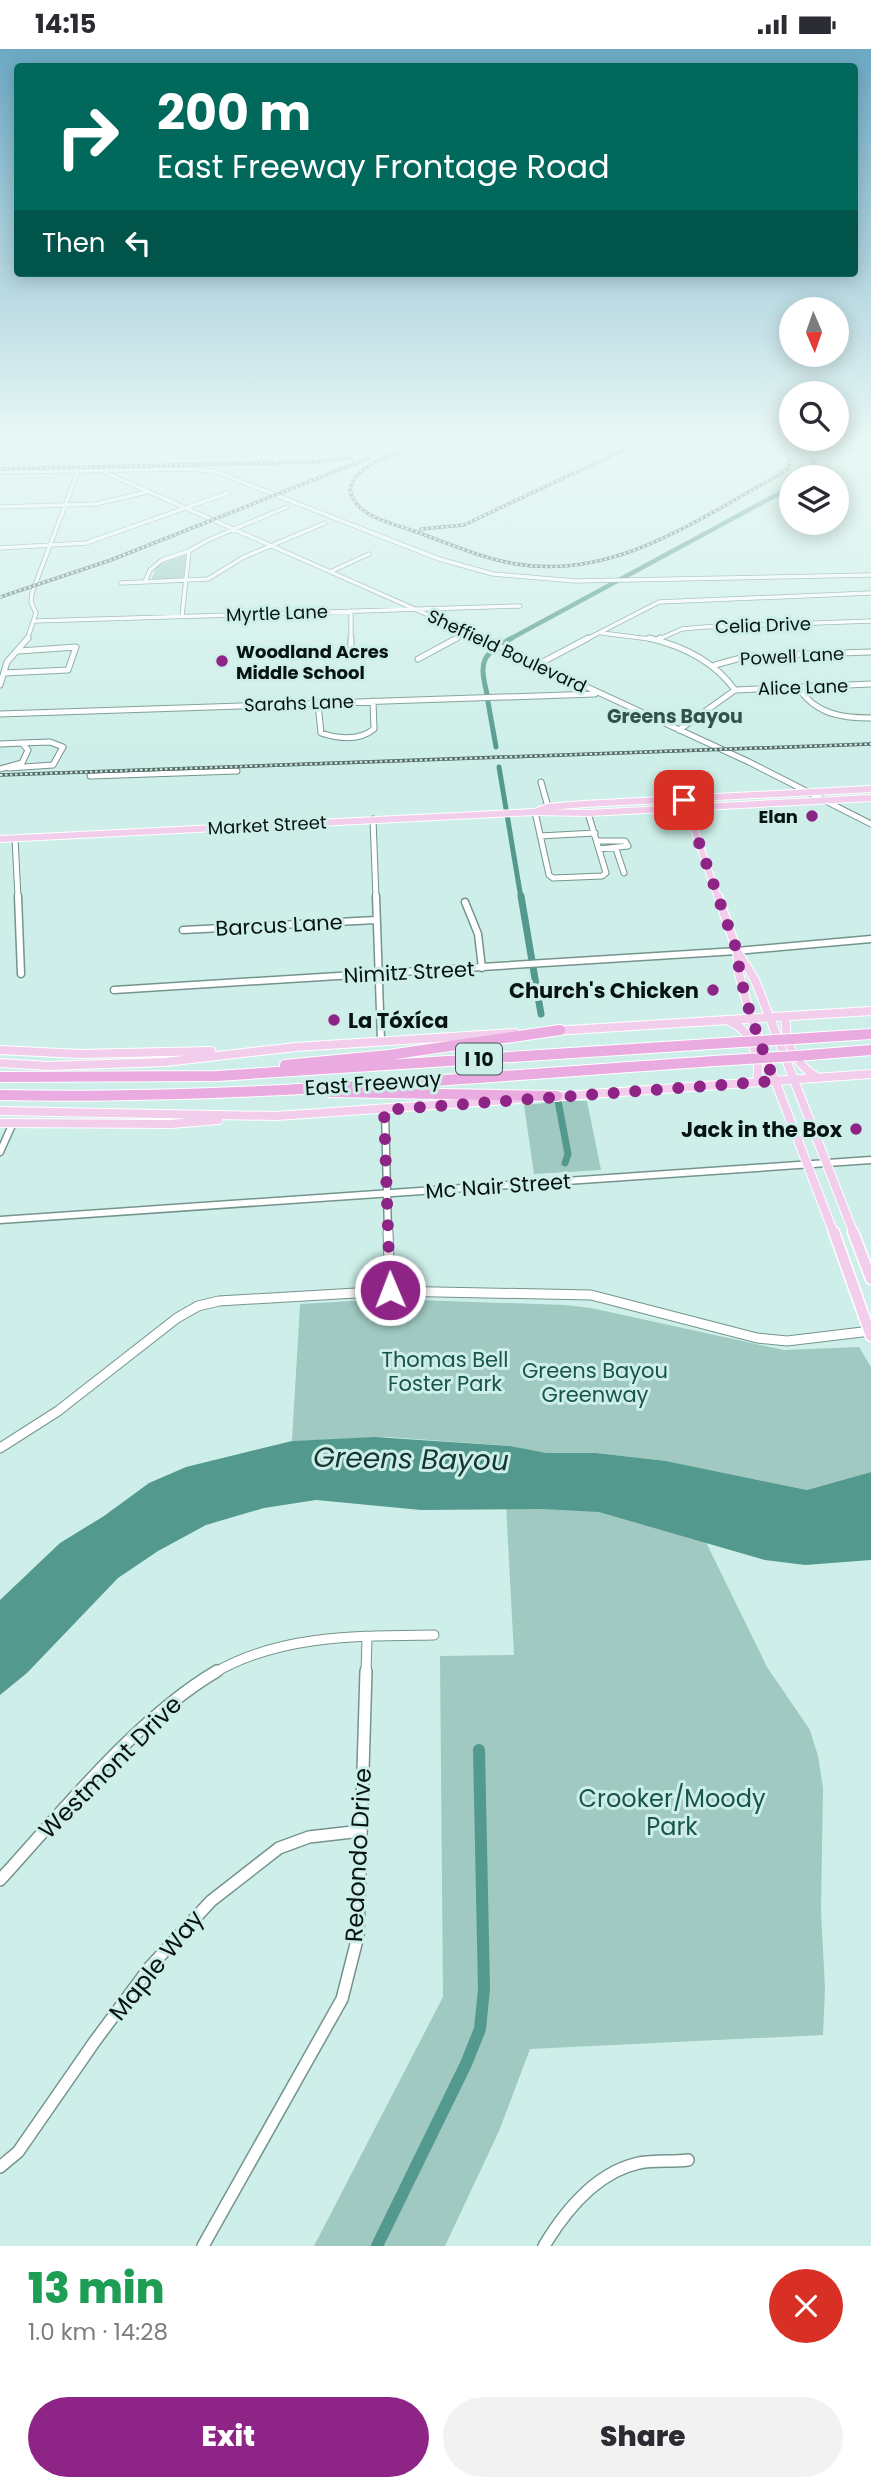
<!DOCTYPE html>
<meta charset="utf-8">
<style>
body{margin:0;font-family:Poppins,sans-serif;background:#f2f2f3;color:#2b2b33;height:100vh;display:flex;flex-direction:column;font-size:26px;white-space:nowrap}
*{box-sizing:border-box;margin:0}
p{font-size:23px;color:#7c7c81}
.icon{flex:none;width:38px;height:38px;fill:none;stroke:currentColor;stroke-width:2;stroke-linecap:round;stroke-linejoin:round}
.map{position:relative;height:2197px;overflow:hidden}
.sheet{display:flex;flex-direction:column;background:#fff;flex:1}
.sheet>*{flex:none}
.guide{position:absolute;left:14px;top:14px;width:844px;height:214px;border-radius:7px;box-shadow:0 4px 18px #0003;background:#00695c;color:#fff;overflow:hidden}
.needle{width:46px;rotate:178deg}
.buttons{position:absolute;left:779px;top:248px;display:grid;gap:14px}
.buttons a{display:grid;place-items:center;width:70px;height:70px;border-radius:50%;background:#fff;box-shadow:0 4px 18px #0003;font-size:35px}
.pin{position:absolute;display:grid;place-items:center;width:60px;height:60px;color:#fff;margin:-30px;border-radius:14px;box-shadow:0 4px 10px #0006}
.me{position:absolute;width:77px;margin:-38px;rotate:359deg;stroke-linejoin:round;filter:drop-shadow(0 0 5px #0008)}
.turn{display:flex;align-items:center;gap:24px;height:147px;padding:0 28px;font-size:32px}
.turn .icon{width:91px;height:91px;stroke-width:2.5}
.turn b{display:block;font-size:49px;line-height:60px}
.then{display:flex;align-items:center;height:66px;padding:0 28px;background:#0003;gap:14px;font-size:26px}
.round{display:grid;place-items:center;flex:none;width:74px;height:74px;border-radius:37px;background:#f2f2f3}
.summary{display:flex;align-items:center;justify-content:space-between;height:119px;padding:0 28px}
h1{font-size:42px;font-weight:800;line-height:52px;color:#1e9e55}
.primary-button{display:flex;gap:14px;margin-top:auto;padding:14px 28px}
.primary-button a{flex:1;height:80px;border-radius:42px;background:#8f2487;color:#fff;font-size:28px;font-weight:800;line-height:80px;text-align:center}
.primary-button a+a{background:#f2f2f3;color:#2b2b33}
.status{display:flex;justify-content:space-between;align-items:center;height:49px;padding:0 35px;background:#fff;direction:ltr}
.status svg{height:19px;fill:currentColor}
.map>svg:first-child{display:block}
</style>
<div class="status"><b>14:15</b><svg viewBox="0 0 49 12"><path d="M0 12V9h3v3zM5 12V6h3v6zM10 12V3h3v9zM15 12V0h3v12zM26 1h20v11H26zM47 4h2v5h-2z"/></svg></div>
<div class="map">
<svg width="871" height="2197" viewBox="0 0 871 2197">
<rect width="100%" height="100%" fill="#ceefe9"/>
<path fill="#9fc9c1" d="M187,505L183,531L151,532L157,516Z
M566,1052H587L601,1121L534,1125L524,1056Z
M386,1250L565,1256L591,1259L784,1301L859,1298L871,1318V1423L807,1441L666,1412L596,1404L546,1405L510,1397L389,1388L292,1392L300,1255Z
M506,1455L583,1456L701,1483L767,1618L810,1681L818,1707L823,1739L821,1862L825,1939L823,1986L530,2000L499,2082L445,2197H314L443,1948L440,1607L514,1606Z"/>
<path fill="#53998d" d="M375,1388L510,1397L546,1404H596L666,1412L807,1441L871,1423V1511L805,1516L765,1511L599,1463L543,1460L421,1461L316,1451L264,1459L206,1476L158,1502L118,1529L27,1624L0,1646V1551L60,1494L104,1467L149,1434L186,1418L292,1392Z"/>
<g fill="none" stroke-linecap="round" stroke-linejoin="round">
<path stroke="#53998d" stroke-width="4.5" d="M801,393L807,404
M807,429L815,421L813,412
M508,591L791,438"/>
<path stroke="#53998d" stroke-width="5" d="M487,645C479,612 481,606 512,589
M488,653L496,698
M499,718L521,849"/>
<path stroke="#53998d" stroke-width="7" d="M521,847L541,965
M558,1052L568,1105L565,1114"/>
<path stroke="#53998d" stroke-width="12" d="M377,2197L466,2015L480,1980L484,1940L479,1701"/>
<defs>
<path id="minor-far4" d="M797,408L871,406
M0,423L194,420L217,423L439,510L493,525L575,532L871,526
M104,423L485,591
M0,458L96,455L147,443
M0,499L86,494L228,444
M332,522L369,505
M145,533L150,521L162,511L189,502L208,491L287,458
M121,534L208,530L244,508L325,474
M351,562V591
M182,567L189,502
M35,572L520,557
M602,584L657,591
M27,591L36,564L31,553L32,544L78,422
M454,591L468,584
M585,591L659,553L871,544
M657,591L682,580L704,578L871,572"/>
<path id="minor-far3" d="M351,589V603
M481,589L749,713L871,775
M649,589C683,597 714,612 735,641L679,681
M657,591L660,589
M418,610L457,589
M539,615L588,589
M715,616L748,607L871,603
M4,624L68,621L76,598L19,602
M0,636L7,613L28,589
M798,638C815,665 841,669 871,669
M735,641L871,635
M318,654L321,684C339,690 359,692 374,680L373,652
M0,665L595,645
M0,695L22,694L28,701L22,714L0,720
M9,719L53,716L63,698L50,693L22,694
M90,727L237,722
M541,733L548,758
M535,763L549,826L553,829L602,827L606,824L588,764
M373,770L376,849
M540,787L595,784
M15,789L18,849
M597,792H625L628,797L599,800
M616,800L624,824"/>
<path id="minor-far2" d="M18,847L21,925
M376,847L381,991
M465,853L478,885L482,919
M183,881L376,871
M114,941L737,902L871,890
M385,1061L388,1185
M0,1103L13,1074
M0,1171L871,1111"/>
<path id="minor-far1" d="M388,1183L390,1242
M0,1399L58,1362L177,1269L198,1257L219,1252L390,1242L591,1246L757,1289L787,1292L871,1282
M214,1624C281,1585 359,1587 434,1586
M366,1624L367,1588"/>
<path id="minor" d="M0,1831C63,1762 137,1669 217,1622
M0,2118L18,2103L95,1992L150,1918L211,1852L279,1799L309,1788L361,1782
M203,2197L342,1950L358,1887L366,1622
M544,2197C565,2162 597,2123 639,2114C655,2111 672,2113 688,2111"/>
<path id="major-far2" d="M684,751L718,849
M536,763L588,764L871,749
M0,790L535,763L548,758L584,755L871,740"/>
<path id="major-far1" d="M718,847L737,902L739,925L751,969L834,1185
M739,905L755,931L854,1185
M786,967C783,992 796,1016 818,1029
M731,973C753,983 761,1011 757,1033
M553,982L871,962
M0,1001L80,1005L211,1002
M0,1014L48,1017L165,1013L296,998L515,984
M550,1048L871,1025
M0,1062L276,1067L519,1050
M0,1074L171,1075L218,1071"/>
<path id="major" d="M834,1183L871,1287
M853,1183L871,1230"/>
<path id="highway" d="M793,990L871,985
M797,1007L871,1001
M285,1016L389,1006L560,981
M0,1028L217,1027L741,993
M329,1043L557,1047
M0,1046C249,1051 498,1026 746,1010"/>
</defs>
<use href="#minor-far4" stroke="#74948d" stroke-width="5"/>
<use href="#minor-far3" stroke="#74948d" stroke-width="7"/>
<use href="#minor-far2" stroke="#74948d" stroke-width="9"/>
<use href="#minor-far1" stroke="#74948d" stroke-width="11"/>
<use href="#minor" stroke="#74948d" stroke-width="14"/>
<use href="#major-far2" stroke="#fff" stroke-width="8"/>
<use href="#major-far1" stroke="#fff" stroke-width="10"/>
<use href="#major" stroke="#fff" stroke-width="13"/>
<use href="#highway" stroke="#fff" stroke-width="12"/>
<use href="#minor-far4" stroke="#fff" stroke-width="3.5"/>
<use href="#minor-far3" stroke="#fff" stroke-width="5"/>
<use href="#minor-far2" stroke="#fff" stroke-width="6"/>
<use href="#minor-far1" stroke="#fff" stroke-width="9"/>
<use href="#minor" stroke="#fff" stroke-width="11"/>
<use href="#major-far2" stroke="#f2cdec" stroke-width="6"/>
<use href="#major-far1" stroke="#f2cdec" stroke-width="8"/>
<use href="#major" stroke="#f2cdec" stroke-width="10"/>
<use href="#highway" stroke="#e9abe0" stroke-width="10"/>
<defs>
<path id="rail" d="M239,393L320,398L369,393
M426,393C404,402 353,414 350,441C355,468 392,474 414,482C447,494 481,509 516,515C615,531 696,471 779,426L788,419L790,412L781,393
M0,420L311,413L351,409
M421,480L464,476L640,393
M0,548L111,511L369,409
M0,726L871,695"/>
</defs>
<use href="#rail" stroke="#556a66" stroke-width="3.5"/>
<use href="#rail" stroke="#ceefe9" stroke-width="2" stroke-dasharray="2.5" stroke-linecap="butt"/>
<defs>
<path id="highway-bridge" d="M741,993L793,990
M746,1010L797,1007"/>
</defs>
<use href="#highway-bridge" stroke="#fff" stroke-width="12" stroke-linecap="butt"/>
<use href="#highway-bridge" stroke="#e9abe0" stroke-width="10"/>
</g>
<linearGradient id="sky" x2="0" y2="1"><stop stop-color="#6ca9c4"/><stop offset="0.56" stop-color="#e9f8f5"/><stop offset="1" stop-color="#e9f8f5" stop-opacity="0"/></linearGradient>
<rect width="871" height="701" fill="url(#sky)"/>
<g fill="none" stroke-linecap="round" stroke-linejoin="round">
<path stroke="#8f2487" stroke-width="12" stroke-dasharray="0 21.6" d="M390,1241L384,1061L774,1032C759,989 741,947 737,902L684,751"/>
</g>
<g fill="#8f2487" stroke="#ceefe9" stroke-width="2.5">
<circle cx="222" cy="612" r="7"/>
<circle cx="812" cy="767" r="7"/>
<circle cx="713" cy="941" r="7"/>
<circle cx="334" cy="971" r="7"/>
<circle cx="856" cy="1080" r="7"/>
</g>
<g text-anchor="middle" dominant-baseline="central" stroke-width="6" stroke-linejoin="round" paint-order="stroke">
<g font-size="18" fill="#081412" stroke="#ceefe9">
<text transform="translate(277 564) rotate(-2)">Myrtle Lane</text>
<text transform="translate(763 576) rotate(-2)">Celia Drive</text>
<text transform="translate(507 602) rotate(25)">Sheffield Boulevard</text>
<text transform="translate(792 607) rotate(-3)">Powell Lane</text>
<text transform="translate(803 638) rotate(-2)">Alice Lane</text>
<text transform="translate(299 654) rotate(-2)">Sarahs Lane</text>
<text transform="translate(267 776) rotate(-3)">Market Street</text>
</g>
<g font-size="18" font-weight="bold" fill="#081412" stroke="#ceefe9" text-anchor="start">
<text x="236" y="602">Woodland Acres<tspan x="236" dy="21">Middle School</tspan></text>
<text x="798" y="767" text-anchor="end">Elan</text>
</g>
<g font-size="19" font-weight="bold" fill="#33514b" stroke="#ceefe9">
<text x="675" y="667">Greens Bayou</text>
</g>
<rect fill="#ceefe9" stroke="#435652" stroke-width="2" x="456" y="994.5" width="46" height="31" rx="5"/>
<g font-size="19" font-weight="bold" fill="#081412">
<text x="479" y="1010">I 10</text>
</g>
<g font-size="21" fill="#081412" stroke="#ceefe9">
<text transform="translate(279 876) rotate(-3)">Barcus Lane</text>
<text transform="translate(409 923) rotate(-3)">Nimitz Street</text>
<text transform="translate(373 1034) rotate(-4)">East Freeway</text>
<text transform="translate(498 1137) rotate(-4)">Mc Nair Street</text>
</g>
<g font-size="21" font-weight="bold" fill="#081412" stroke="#ceefe9" text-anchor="end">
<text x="699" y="941">Church's Chicken</text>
<text x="348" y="971" text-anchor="start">La Tóxíca</text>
<text x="842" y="1080">Jack in the Box</text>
</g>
<g font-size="21" fill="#17544b" stroke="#ceefe9">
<text x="445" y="1310">Thomas Bell<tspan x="445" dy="24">Foster Park</tspan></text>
<text x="595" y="1321">Greens Bayou<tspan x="595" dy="24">Greenway</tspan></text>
</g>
<g font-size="24" fill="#081412" stroke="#ceefe9">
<text transform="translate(110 1718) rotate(-45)">Westmont Drive</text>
<text transform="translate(358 1806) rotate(-87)">Redondo Drive</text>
<text transform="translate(156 1916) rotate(-51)">Maple Way</text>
</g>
<g font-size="24" fill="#17544b" stroke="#ceefe9">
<text x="672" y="1749">Crooker/Moody<tspan x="672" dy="28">Park</tspan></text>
</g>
<g font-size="28" font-style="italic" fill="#133631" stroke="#ceefe9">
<text transform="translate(411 1410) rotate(1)">Greens Bayou</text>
</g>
</g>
</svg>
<div class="buttons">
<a><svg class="needle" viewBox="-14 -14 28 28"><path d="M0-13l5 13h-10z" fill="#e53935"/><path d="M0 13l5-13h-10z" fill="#7c7c81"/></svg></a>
<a><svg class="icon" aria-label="search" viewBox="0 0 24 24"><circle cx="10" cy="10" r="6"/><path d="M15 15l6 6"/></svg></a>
<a><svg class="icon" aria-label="layers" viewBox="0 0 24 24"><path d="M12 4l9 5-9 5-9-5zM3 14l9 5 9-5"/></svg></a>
</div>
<div class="pin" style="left:684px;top:751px;background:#d93025"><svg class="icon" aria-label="arrive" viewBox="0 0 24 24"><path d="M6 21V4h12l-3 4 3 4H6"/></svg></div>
<svg class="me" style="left:390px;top:1241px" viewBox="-20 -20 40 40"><circle r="17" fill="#8f2487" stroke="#fff" stroke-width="3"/><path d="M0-11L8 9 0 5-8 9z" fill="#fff"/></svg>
<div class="guide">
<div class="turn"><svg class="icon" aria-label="right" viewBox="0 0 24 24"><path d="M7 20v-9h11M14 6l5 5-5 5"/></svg><div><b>200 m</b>East Freeway Frontage Road</div></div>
<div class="then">Then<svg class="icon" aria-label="left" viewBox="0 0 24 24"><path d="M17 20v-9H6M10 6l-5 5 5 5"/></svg></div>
</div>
</div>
<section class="sheet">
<div class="summary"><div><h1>13 min</h1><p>1.0 km · 14:28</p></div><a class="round" style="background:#d93025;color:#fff"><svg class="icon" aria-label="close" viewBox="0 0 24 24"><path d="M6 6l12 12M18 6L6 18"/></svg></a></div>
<div class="primary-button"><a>Exit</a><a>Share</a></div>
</section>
